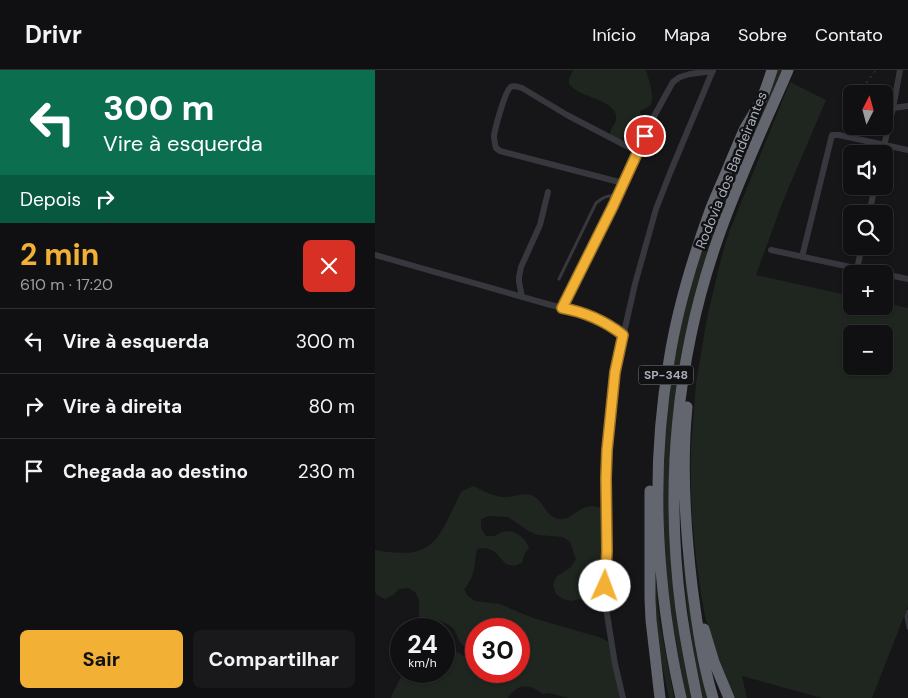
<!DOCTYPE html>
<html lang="pt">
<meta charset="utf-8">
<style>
body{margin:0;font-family:"DM Sans",sans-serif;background:#19191b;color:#f1f3f6;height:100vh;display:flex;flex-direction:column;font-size:19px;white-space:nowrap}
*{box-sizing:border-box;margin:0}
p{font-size:16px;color:#9c9d9f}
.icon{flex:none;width:28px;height:28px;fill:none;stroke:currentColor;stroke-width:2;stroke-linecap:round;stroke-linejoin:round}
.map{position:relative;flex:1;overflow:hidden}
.drawer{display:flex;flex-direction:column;background:#101012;width:375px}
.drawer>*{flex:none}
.guide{background:#0b6e4f;color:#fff;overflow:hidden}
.needle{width:32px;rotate:6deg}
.buttons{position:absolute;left:468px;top:15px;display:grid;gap:10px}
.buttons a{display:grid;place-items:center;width:50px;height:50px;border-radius:8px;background:#101012;box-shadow:0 1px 4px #0004,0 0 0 1px #303032;font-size:25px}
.speed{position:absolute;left:15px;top:548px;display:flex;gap:10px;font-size:25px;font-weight:700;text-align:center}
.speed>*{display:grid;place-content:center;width:65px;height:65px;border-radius:50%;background:#101012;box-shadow:0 1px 4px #0004,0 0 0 1px #303032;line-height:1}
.speed small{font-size:12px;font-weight:400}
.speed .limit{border:8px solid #d22;background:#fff;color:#111}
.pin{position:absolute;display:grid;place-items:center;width:42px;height:42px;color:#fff;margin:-21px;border:2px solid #fff;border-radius:50%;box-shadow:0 1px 5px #0007}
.me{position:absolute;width:55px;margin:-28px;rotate:2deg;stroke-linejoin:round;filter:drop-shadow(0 0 4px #0008)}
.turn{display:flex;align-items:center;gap:18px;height:105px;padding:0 20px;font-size:22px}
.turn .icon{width:65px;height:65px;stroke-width:2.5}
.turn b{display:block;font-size:35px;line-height:42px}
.then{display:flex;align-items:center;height:48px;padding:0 20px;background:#0003;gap:10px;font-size:19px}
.round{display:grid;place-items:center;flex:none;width:52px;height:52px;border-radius:8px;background:#19191b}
.overview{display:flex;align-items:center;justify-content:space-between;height:85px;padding:0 20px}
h1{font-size:30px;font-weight:700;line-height:38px;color:#f2b134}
.action{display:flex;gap:10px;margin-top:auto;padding:10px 20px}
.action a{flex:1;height:58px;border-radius:8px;background:#f2b134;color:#111;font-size:20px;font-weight:700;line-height:58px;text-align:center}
.action a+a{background:#19191b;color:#f1f3f6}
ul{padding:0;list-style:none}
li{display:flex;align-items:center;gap:15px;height:65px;padding:0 20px;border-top:1px solid #303032}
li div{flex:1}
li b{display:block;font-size:19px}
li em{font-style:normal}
header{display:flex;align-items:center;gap:30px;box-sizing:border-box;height:70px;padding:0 25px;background:#101012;border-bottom:1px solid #303032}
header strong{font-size:24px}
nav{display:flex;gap:28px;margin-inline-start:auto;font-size:18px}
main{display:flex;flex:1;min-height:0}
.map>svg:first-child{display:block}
</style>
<header>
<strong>Drivr</strong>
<nav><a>Início</a><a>Mapa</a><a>Sobre</a><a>Contato</a></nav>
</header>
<main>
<section class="drawer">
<div class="guide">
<div class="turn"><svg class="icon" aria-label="left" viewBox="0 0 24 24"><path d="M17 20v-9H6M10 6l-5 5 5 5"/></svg><div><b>300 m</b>Vire à esquerda</div></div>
<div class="then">Depois<svg class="icon" aria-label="right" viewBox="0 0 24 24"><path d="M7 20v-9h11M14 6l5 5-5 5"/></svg></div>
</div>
<div class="overview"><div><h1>2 min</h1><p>610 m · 17:20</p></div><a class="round" style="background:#d93025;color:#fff"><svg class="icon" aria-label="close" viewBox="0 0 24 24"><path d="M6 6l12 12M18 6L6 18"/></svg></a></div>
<ul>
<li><svg class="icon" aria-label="left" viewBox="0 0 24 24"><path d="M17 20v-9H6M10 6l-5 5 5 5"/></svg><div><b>Vire à esquerda</b></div><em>300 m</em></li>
<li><svg class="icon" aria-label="right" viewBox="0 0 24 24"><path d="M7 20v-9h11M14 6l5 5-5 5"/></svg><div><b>Vire à direita</b></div><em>80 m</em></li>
<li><svg class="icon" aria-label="arrive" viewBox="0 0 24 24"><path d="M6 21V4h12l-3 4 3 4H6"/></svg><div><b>Chegada ao destino</b></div><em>230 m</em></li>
</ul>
<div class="action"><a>Sair</a><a>Compartilhar</a></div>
</section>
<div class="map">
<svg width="533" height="628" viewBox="0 0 533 628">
<rect width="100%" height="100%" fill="#161618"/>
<path fill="#1e261f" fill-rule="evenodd" d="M198,0H271C273,7 280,27 276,34C274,37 269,39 265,41L267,50L265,55L254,61L243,73L240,71L235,63C236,57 241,54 241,49C244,34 214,27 204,22C200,20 197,17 194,14V9Z
M399,0H410L339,168L296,393L319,628H309L293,547L286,390L302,264L330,165Z
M415,12L451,30L408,131L381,205L476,226V236H509V233L533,238V536L497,628H447L367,606L372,628H356L346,601L330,546L326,524L322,497L317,448L316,413V379L321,313L332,248L346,189L354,162ZM476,264H509V296H476Z
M99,416C108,421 118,426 128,427C138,428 149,421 158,426C169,431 170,446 183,449C200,451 205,430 226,438L231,477L230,533L205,529L196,531L188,529L181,524L178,515L181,507L196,497L201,489L195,472L188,467L163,465L155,462L133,447L114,446L106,449V458L111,466H119L127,462L135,461L143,464L150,470L154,478L149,485L147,493L139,496L131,494L119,481L111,478L102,479C99,495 101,506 89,519L93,526L100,531L125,534L158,548L227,568L235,573L245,628H193L174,623L168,624C155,614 143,612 133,628H17L16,627L29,601H69V574L87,585L101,591V601H120L126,603L134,601H144V559H101V580C77,577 88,562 72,554C64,550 52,549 44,547V530L40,522L33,518L24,519L18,525L10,529L2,525L0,522V480C12,482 26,484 39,482C67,477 74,442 87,421Z
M307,485L334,628H328C317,581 311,534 307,485Z
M280,498L284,548L299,628H294L284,579L281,551Z"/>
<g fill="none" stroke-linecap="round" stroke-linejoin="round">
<path stroke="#3d3f44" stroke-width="1" stroke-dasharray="2.5 4" stroke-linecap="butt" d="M485,24V21L501,0"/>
<path stroke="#37383d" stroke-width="3" d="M184,209L221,133C228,127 233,125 242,126
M533,541L531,546L533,558"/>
<path stroke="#37383d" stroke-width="6" d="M518,38L533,36
M507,84L518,38L525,0
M248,113L125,81L121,78C120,74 119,70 119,66C120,59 130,20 136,17C139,15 144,17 147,18L192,45L263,82
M494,144L500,116
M396,180L508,204
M0,185L176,235L206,242L227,250L248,265
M427,187L457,65H464L533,80
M482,199L487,176
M509,204L533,209
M147,227L144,212V207L146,197L165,155L173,122
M187,238L238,136L277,50L294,19L298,12L305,7L315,4L338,1
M248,628L240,594L230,532L232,481L231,408L232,380L240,302L260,214L281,139L295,103L338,0"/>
<path stroke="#63666e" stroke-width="11" d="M312,337C306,397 310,456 317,516C322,553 327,591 338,628
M275,421V529L276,550L285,628
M329,559L339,592L354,628
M306,628C281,519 275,401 294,291C302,239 318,187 336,138C342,123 349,108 355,93C360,81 365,69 370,58C376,48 382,39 387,28C391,19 394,9 397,0
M322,628C316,598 310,569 306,539C290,415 301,289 342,171C362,112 389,56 413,0"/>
</g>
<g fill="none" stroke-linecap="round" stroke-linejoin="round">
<defs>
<path id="route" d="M230,516L232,481L231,408L232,380L240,302L248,265C230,251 210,242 187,238L238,136L270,66"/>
</defs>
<use href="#route" stroke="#9d7322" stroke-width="12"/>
<use href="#route" stroke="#f2b134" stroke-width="9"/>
</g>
<g text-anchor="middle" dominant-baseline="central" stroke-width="5" stroke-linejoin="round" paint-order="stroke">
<rect fill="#111113" stroke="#7b7e86" stroke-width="1" x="263.5" y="295.5" width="55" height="19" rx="4"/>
<g font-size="12" font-weight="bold" fill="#a8adb8">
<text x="291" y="305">SP-348</text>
</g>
<g font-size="14" fill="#a8adb8" stroke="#111113">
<text transform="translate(356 100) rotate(-68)">Rodovia dos Bandeirantes</text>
</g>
</g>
</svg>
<div class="buttons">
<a><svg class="needle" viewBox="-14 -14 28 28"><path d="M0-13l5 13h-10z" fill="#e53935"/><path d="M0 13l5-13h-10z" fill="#9c9d9f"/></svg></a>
<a><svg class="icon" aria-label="sound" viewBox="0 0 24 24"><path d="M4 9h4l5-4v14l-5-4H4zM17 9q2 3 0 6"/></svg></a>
<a><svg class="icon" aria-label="search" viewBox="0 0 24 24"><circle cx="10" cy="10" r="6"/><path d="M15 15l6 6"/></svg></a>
<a>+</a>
<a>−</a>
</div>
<div class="speed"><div>24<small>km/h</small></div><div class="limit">30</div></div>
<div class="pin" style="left:270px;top:66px;background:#d93025"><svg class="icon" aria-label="arrive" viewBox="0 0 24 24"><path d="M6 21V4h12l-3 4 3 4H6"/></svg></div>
<svg class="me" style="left:230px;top:516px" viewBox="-20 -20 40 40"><circle r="19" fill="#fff"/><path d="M0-13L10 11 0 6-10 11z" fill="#f2b134"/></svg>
</div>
</main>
